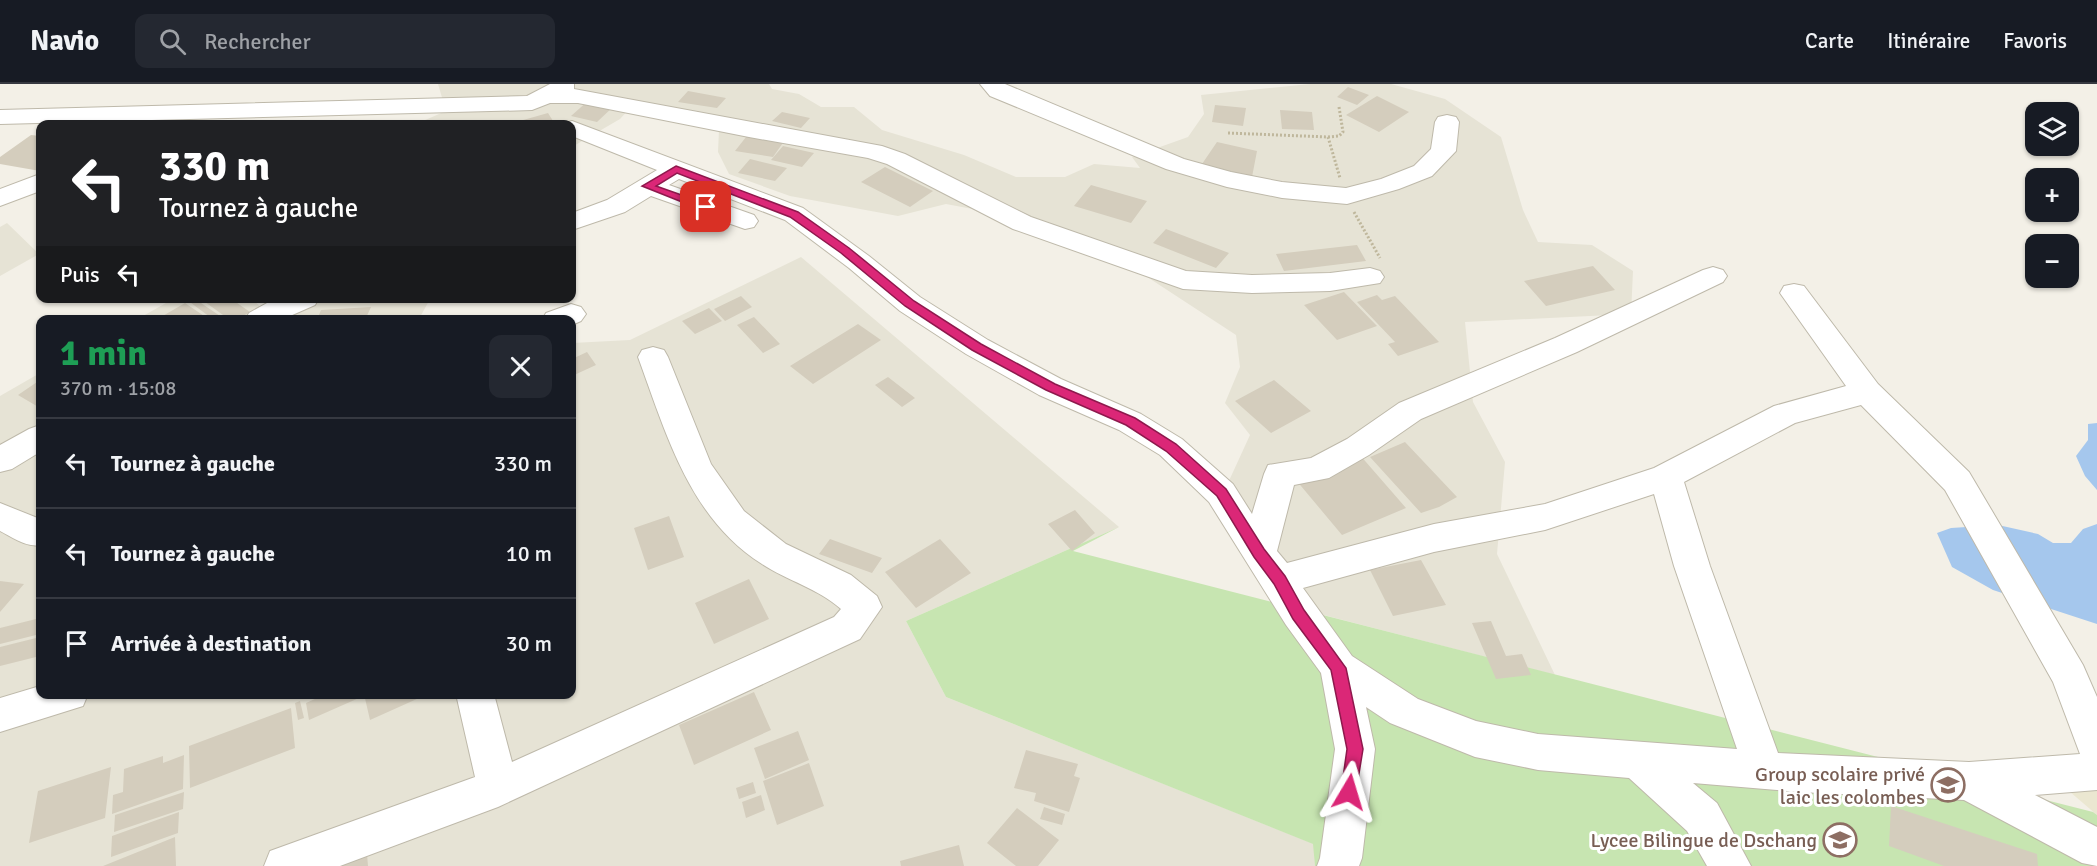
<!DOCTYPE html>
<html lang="fr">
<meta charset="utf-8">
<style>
body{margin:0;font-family:Signika,sans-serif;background:#242831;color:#f1f3f6;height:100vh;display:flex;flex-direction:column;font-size:22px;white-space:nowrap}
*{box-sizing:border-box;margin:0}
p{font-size:20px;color:#9ea1a6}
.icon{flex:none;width:33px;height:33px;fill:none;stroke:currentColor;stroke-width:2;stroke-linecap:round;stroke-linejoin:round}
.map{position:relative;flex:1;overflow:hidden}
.sheet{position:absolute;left:36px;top:231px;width:540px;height:384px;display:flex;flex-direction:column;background:#171b24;border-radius:12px;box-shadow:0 2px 4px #0004}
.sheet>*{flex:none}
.guide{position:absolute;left:36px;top:36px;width:540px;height:183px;border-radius:12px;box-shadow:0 2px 4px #0004;background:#202124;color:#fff;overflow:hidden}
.buttons{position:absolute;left:2025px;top:18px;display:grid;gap:12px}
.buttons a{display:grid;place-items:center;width:54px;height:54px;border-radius:12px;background:#171b24;box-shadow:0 2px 4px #0004;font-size:30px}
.pin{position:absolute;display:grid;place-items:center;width:51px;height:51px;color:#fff;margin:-26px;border-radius:12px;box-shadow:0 3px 9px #0006}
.me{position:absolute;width:66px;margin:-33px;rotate:7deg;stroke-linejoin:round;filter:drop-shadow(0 0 4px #0008)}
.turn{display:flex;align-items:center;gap:21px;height:126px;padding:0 24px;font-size:27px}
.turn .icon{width:78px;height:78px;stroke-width:2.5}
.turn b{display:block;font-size:42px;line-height:51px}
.then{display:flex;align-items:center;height:57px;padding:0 24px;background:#0003;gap:12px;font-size:22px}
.round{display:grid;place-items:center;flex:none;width:63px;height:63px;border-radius:12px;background:#242831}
.summary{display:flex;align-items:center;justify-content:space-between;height:102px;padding:0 24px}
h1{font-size:36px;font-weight:800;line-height:45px;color:#1e9e55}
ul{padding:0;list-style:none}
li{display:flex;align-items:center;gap:18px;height:90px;padding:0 24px;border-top:2px solid #363941}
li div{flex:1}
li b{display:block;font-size:22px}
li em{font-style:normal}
header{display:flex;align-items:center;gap:36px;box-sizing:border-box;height:84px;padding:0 30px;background:#171b24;border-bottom:2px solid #363941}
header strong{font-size:28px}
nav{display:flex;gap:33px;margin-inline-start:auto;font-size:21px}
.search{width:420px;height:54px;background:#242831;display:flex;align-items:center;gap:15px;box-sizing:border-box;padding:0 21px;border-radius:12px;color:#9ea1a6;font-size:22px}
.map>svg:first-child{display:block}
</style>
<header>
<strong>Navio</strong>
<div class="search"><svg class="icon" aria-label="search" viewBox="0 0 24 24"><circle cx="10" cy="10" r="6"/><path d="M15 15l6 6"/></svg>Rechercher</div>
<nav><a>Carte</a><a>Itinéraire</a><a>Favoris</a></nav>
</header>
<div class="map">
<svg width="2097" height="782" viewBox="0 0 2097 782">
<rect width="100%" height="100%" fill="#f3f0e7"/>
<path fill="#e6e3d5" d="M438,0H769L772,5L799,10L821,23H854L882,46L964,71L1016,93H1065L1094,80L1140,84L1132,73L1188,53L1204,30L1201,11L1310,0H1391L1445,15L1501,53L1523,126L1538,158L1592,161L1633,187L1631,230L1465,238L1473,318L1505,378L1497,470L1555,591L1289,522L1222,412L1250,351L1225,319L1240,283L1236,251L1135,185L994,129L946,120L898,132L790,112L729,90L718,68L719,46L632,22L620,35L572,63V40H416L446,27Z
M7,139L39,170L0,192V143Z
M801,173L1119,443L906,537L946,613L1314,760L1315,782H0V312L40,289V610H572V259L630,256Z
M173,215H252L263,225L286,215H430L419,235L136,236Z"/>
<path fill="#ebe7d1" d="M2097,702V731L2069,707Z"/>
<path fill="#c7e5b1" d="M1119,443L1073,467L2093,728L2097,731V782H1315L1313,760L946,613L906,537Z"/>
<path fill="#a5c7ed" d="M2097,339V406L2085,392L2076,372L2088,356V340Z
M2097,440V540L1993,506L1952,483L1937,449L1951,444L1998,441L2038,450L2053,459H2071L2083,445Z"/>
<path fill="#d4cdbd" d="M1348,3L1369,11L1357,21L1337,13Z
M688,7L726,14L717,24L678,18Z
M1377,12L1409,28L1379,48L1346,31Z
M589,16L614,22L597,38L571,32Z
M1215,21L1246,24L1243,42L1212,38Z
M1280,26L1312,28L1314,46L1282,45Z
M782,28L810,34L801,44L772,37Z
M548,29L555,40H509Z
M750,48L787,53L773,73L735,67Z
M31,51L40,52V87L0,80V73Z
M1217,58L1257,67L1252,93L1202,80Z
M783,62L814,69L802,83L771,76Z
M750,75L787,84L775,97L738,89Z
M885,83L933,107L910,123L861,98Z
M1091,101L1147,117L1131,139L1074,122Z
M1166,145L1229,169L1216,184L1153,159Z
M1357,161L1366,177L1284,187L1276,170Z
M1593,182L1615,206L1546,222L1524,197Z
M1344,208L1377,242L1337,256L1304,221Z
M1377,211L1382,216L1395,212L1439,258L1398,272L1388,260L1395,258L1357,218Z
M741,212L752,223L725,237L714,225Z
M190,214H208L201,219L226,236H214L187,216Z
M211,214H230L250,228L236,236H230L205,218Z
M185,219L210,236H165L161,233Z
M371,223L365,236H317L321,226Z
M709,224L722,237L695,250L682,237Z
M754,233L780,260L763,269L737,241Z
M858,240L881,256L813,300L790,282Z
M587,268L596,281L572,292V275Z
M888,293L915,314L902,323L875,301Z
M40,296V324L18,311Z
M1274,296L1311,327L1271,349L1235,317Z
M1405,358L1457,413L1439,423L1421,429L1370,373Z
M1359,370L1406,424L1342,451L1296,396Z
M1075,426L1095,449L1072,467L1048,440Z
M669,432L684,473L648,486L634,444Z
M830,455L882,474L872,489L819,470Z
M940,455L971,489L916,524L885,488Z
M1421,476L1446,521L1393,532L1370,486Z
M749,495L769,535L714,560L695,519Z
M0,497L24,500L0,528Z
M40,534V550L0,560V544Z
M1491,537L1506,572L1522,570L1531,591L1496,595L1472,539Z
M40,553V572L0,582V563Z
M754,608L771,646L694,681L679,641Z
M326,610H358L359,614L309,636L306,619Z
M364,610L389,612L428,610L370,636Z
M300,617L304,634L298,636L295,619Z
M291,624L295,664L190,704L189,662Z
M798,647L809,676L765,695L754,664Z
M1026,666L1078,680L1074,692L1080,694L1069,728L1034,717L1036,709L1014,704Z
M184,671L183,705L112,730L113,711L123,708L124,685L163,672V679Z
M809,679L824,722L777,741L763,697Z
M111,683L105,734L29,759L38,707Z
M753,698L756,709L739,715L736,704Z
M184,708L183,725L114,748L115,731Z
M761,711L765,726L746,734L742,718Z
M1891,722L2037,770L2038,782H1944L1889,762Z
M1044,723L1065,730L1062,741L1040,735Z
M1017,724L1059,756L1038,782H1016L987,759Z
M179,728L178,749L111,773L112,752Z
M175,753L176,782H103Z
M959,761L964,782H901L900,777Z
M367,770L368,782H342Z"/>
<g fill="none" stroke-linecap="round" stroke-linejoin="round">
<defs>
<path id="minor" d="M550,0H574V5L882,62L905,70L1031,133L1186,187L1252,191L1330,189L1370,184L1380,187L1384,193L1380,199L1330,207L1252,209L1183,205L1013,145L887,80L868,74L749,53L578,19H550L532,26L0,40V26L527,12Z
M980,0H1005L1184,75L1231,88L1282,98L1346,104L1381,95L1414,82L1431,65L1435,38L1438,33L1447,31L1456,33L1459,38L1456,67L1432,92L1399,105L1347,120L1282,114L1227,103L1166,85L990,12Z
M572,37L803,124L869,172L920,213L988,256L1061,295L1141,330L1182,355L1233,400L1252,430L1264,390L1268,381L1311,374L1347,355L1399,319L1555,254L1703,186L1713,183L1723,186L1727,192L1723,198L1577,268L1421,335L1369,371L1329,394L1294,401L1277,467L1287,479L1434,440L1545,420L1654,384L1774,322L1846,302L1780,209L1784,202L1794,200L1804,202L1878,300L1969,388L2083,581L2097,613V706L2035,711L2097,743V782L2082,779L1964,716L1800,708L1693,699L1717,719L1751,782H1707L1687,747L1629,694L1538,686L1475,673L1390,639L1366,623L1375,665L1362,774L1359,782H1317L1320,774L1335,665L1321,589L1286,541L1209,418L1160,371L1119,346L1039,311L966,270L900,227L849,184L785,136L679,95L669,101L754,131L758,137L754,143L745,145L651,112L625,128L572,146V129L607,116L657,86L572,52V40H562ZM1861,321L1945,406L2053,598L2080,670L1969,678L1778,669L1710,482L1684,398L1795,339ZM1654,410L1674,482L1737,665L1538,650L1476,637L1418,615L1352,572L1303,504L1434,468L1545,446Z
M40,90V107L0,122V105Z
M276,214H319L315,221L281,236H245L249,229Z
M571,220L581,223L586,230L581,237L572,241V236H542L546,229Z
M653,263L664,266L668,273L711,380L744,427L786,460L851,491L877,512L882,523L860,555L498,723L340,782H264L270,767L475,693L456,610H494L512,678L834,533L841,525C817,504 788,497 762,480C689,434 666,349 638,273L642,266Z
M40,341V368L12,385L0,388V361L29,345Z
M0,419L40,435V461C27,464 12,453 0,447Z
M40,602V610H88L83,622L0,648V614Z"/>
</defs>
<use href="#minor" stroke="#beb9aa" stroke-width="2"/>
<path stroke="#bfb79c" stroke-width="3" stroke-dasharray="2 2" stroke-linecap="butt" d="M1228,49L1328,53L1340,94
M1328,53L1339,52L1343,48L1339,23
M1354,128L1380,174"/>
<use href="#minor" fill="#fff" fill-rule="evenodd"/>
</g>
<path fill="#db2777" stroke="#8e194d" stroke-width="1.5" d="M676,82L798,128L849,164L914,217L981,260L1055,300L1135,334L1176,360L1226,405L1264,465L1285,492L1304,526L1346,584L1363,665L1355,714L1349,716L1343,714L1341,708L1347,665L1331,586L1293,535L1274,500L1254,473L1217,412L1166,367L1126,341L1046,306L972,266L905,222L841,169L790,133L677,89L656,102L710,121V126H702L642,102Z"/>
<defs>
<symbol id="school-ring" viewBox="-11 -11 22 22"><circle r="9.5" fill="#fff" stroke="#8d6e63" stroke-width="1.5"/><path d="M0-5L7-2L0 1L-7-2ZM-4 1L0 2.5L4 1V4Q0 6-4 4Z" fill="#8d6e63"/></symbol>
</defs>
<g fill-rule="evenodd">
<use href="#school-ring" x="1929" y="682" width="38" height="38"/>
<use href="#school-ring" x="1821" y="737" width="38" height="38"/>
</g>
<g text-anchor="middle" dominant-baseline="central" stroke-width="6" stroke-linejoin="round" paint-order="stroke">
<g font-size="20" fill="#785e54" stroke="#fff" text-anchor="end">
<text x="1925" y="690">Group scolaire privé<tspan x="1925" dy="23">laic les colombes</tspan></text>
<text x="1817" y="756">Lycee Bilingue de Dschang</text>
</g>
</g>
</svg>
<div class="buttons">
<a><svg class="icon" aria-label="layers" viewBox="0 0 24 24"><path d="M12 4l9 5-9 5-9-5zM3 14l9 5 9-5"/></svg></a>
<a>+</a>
<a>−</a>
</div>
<div class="pin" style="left:706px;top:123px;background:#d93025"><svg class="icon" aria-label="arrive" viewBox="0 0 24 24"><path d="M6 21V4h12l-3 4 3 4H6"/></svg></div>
<svg class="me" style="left:1349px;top:708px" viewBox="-20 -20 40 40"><path d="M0-17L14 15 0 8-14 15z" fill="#db2777" stroke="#fff" stroke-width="4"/></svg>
<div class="guide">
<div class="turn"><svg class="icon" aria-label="left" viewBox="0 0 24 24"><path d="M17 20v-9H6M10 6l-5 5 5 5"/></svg><div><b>330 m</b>Tournez à gauche</div></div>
<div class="then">Puis<svg class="icon" aria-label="left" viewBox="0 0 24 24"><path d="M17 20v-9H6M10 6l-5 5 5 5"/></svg></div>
</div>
<section class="sheet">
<div class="summary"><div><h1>1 min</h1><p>370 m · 15:08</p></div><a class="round"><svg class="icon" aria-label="close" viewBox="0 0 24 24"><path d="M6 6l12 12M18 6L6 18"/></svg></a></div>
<ul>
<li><svg class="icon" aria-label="left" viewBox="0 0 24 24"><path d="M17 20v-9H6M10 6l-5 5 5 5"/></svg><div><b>Tournez à gauche</b></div><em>330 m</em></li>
<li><svg class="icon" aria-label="left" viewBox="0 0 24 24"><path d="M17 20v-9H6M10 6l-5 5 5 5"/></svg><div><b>Tournez à gauche</b></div><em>10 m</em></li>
<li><svg class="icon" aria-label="arrive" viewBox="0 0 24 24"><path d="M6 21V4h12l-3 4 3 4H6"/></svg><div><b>Arrivée à destination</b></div><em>30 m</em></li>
</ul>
</section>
</div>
